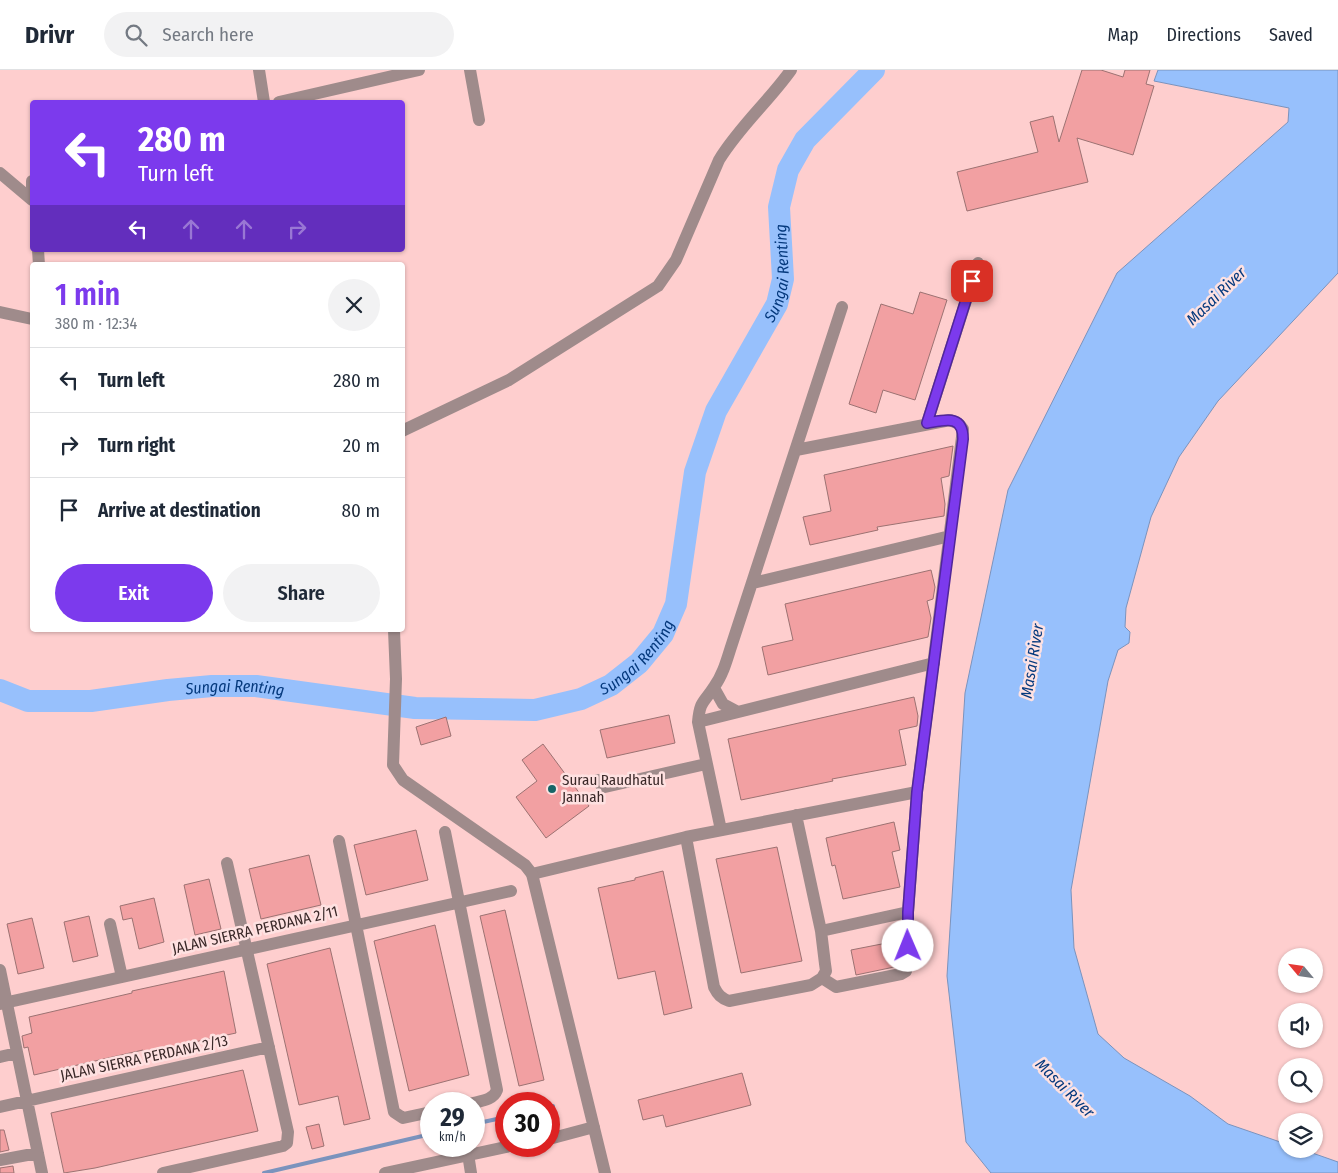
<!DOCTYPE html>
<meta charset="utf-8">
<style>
body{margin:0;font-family:"Fira Sans Condensed",sans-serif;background:#f2f2f3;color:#1f2937;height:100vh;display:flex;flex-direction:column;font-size:19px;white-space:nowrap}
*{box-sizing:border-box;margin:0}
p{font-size:16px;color:#747a83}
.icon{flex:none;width:28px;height:28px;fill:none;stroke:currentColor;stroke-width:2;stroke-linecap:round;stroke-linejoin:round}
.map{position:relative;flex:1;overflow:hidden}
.panel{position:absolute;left:30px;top:192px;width:375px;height:370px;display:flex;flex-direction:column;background:#fff;border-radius:5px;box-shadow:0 1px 4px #0004}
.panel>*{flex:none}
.guide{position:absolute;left:30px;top:30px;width:375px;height:152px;border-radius:5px;box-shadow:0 1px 4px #0004;background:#7c3aed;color:#fff;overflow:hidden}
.needle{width:32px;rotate:299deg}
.tools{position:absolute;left:1278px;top:878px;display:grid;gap:10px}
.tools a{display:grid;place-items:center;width:45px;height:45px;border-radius:50%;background:#fff;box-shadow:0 1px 4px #0004;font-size:25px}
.speed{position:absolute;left:420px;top:1022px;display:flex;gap:10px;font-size:25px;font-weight:700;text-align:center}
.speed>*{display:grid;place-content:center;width:65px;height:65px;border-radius:50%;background:#fff;box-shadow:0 1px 4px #0004;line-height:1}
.speed small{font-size:12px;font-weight:400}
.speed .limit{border:8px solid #d22;background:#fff;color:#111}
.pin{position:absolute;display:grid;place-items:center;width:42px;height:42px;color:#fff;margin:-21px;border-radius:10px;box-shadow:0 2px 8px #0006}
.me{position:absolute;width:55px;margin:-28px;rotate:359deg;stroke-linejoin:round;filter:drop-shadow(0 0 4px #0008)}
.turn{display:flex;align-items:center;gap:18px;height:105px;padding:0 25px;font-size:22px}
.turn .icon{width:65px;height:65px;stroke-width:2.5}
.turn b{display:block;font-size:35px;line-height:42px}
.lanes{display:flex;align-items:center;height:48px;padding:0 25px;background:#0003;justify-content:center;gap:25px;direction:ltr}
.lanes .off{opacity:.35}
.round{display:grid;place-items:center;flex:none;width:52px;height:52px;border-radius:26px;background:#f2f2f3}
.summary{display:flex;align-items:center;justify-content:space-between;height:85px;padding:0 25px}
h1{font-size:30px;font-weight:600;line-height:38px;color:#7c3aed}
.primary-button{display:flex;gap:10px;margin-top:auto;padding:10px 25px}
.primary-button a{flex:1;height:58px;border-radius:30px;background:#7c3aed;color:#fff;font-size:20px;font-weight:600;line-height:58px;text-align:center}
.primary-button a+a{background:#f2f2f3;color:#1f2937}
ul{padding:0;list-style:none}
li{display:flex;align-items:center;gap:15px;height:65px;padding:0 25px;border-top:1px solid #e0e1e3}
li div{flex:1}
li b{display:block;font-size:19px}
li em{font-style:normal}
header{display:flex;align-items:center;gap:30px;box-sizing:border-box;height:70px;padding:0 25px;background:#fff;border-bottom:1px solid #e0e1e3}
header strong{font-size:24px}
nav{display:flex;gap:28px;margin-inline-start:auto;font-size:18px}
.search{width:350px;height:45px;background:#f2f2f3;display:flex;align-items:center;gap:12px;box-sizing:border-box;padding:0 18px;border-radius:28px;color:#747a83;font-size:19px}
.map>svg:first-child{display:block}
</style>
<header>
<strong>Drivr</strong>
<div class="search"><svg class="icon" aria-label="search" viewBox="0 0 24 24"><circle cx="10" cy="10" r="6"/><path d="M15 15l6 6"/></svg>Search here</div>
<nav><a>Map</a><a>Directions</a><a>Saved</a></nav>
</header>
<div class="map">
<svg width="1338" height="1103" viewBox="0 0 1338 1103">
<rect width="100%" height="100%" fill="#fecece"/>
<path fill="#97c0fc" stroke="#7b93bd" d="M1158,0H1338V203L1218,331L1179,387L1151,447L1126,538L1125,557L1130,562L1129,573L1118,580L1108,611L1071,820L1074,878L1098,964L1124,988L1190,1026L1228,1054L1286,1074V1079H1301L1338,1092V1103H991L966,1072L947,906L965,623L1008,420L1117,203L1288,52L1289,38L1154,11Z"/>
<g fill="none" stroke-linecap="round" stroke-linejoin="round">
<path stroke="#7b93bd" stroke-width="4" d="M549,1037L553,1036
M474,1054L506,1047
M264,1103L431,1064"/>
<path stroke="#97c0fc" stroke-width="22" id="s1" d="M0,620L28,631H91L168,620L212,616H256L415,638L535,640L581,629L611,615L639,593L663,564L676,534L695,402L716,341L777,234L783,209L779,137L788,100L805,70L874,0"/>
</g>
<path fill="#f2a0a2" stroke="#9c7272" d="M1082,0H1101L1123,7L1125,0H1150L1146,14L1154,16L1133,85L1077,68L1088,112L967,141L957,102L1038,82L1030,52L1053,46L1059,72Z
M920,222L947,230L915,330L883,320L876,343L849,334L881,234L913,244Z
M953,376L949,406L941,408L945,434L944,446L877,457L878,460L810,475L803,447L831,441L824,405Z
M931,500L935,517L933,529L927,531L931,548L928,567L768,605L762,577L793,570L785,534Z
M914,627L918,646L917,656L899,660L906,695L832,709L833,711L741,730L728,669Z
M669,645L675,673L607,688L600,660Z
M446,647L451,666L421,675L416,657Z
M543,674L589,736L546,768L516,727L537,711L522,690Z
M894,752L900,780L892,782L900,817L843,829L835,795L832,796L826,768Z
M416,760L428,810L366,825L354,775Z
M777,777L802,891L741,903L716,789Z
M309,785L321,835L261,849L249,799Z
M663,801L692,938L664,945L655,901L618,909L598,818L635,810V808Z
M209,809L221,859L195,865L184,815Z
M154,828L164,872L139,879L132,848L123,850L120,836Z
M505,840L544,1010L519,1016L480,846Z
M89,846L98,886L73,892L64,852Z
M32,848L44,898L18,904L7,854Z
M435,855L469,1005L409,1021L374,871Z
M897,871L900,884L899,896L856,905L851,880Z
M330,878L370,1049L344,1055L338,1026L299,1035L267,894Z
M224,901L236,963L144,983L143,980L34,1005L28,977L24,978L22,966L32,963L29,947L132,923V921Z
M243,1000L258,1061L95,1098L64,1103L51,1043Z
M742,1003L751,1035L666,1057L663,1045L643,1050L638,1030Z
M319,1054L324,1076L312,1079L306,1057Z
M0,1060H4L9,1080L0,1082Z
M13,1096L14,1103H0V1098Z"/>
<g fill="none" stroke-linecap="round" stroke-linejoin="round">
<path stroke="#9f8b8b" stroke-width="12" d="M259,0L264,32
M470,0L479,50
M279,32L419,0
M0,103L32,130
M32,111V118
M38,180L39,195
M0,242L32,249
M927,353L978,193
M796,380L950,350L959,354L963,359L917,722L908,842V893L906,901L901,904L836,917L822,908
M753,513L950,466
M714,618L723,634L738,642
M698,652L934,593
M598,710L601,715L605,717L706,694
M721,760L698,652C700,630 704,633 714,617C722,606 726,593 730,580L842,237
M445,762L497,1020C493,1031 479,1031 469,1034
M686,767L714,917C718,925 721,928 729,931L811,915L822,908L826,901L825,894L821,861L796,745
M339,771L394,1042L403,1048L431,1042
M532,804L686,767L917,722
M110,854L122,907
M821,861L908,842
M0,900L42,1103
M0,934L511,821
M0,987L17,983
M0,1037L269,977
M468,1084L471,1103
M0,1090L38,1083
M163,1103L283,1076L287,1073L288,1062L227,793"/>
<path stroke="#9f8b8b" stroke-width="12" d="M402,361L509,310L658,216L676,190L719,90C739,57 769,31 791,0
M394,560L396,609L393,695L403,710L525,795L532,804L605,1103
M549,1069L594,1057
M385,1103L510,1076"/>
</g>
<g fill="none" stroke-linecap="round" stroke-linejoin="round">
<defs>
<path id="route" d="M908,876V842L917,722L963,369C963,344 945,350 927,353L972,211"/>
</defs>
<use href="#route" stroke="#51269a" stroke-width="12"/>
<use href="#route" stroke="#7c3aed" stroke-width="9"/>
</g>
<circle fill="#166567" stroke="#fee1e1" stroke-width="2" cx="552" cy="719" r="5"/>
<g text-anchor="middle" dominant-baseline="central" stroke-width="5" stroke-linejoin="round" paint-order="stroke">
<g font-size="15" fill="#3b2929" stroke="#fee1e1" text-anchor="start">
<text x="562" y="710">Surau Raudhatul<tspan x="562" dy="17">Jannah</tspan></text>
</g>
<g font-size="15" fill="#3b2929" stroke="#fee1e1">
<text transform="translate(255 860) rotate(-13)">JALAN SIERRA PERDANA 2/11</text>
<text transform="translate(144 988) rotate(-12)">JALAN SIERRA PERDANA 2/13</text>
</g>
<g font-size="16" font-style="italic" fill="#05397d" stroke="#fee1e1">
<text stroke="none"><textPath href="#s1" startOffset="1078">Sungai Renting</textPath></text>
<text transform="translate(1216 226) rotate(-44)">Masai River</text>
<text stroke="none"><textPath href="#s1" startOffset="658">Sungai Renting</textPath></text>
<text transform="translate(1032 591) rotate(-81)">Masai River</text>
<text stroke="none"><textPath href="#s1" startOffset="238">Sungai Renting</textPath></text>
<text transform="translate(1065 1018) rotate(45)">Masai River</text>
</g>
</g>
</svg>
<div class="tools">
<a><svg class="needle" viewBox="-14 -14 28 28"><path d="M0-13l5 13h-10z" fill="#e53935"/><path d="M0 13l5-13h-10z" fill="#747a83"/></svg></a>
<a><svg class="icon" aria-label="sound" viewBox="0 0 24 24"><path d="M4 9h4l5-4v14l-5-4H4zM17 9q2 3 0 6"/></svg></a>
<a><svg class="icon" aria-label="search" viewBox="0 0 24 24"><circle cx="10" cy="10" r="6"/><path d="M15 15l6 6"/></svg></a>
<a><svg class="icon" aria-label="layers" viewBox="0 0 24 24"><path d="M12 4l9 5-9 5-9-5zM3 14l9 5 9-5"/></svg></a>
</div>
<div class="speed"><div>29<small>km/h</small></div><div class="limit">30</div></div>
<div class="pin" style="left:972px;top:211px;background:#d93025"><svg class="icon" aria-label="arrive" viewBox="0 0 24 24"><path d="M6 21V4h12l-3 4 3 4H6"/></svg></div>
<svg class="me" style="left:908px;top:876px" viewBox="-20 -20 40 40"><circle r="19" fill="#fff"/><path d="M0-13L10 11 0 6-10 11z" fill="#7c3aed"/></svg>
<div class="guide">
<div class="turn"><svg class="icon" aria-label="left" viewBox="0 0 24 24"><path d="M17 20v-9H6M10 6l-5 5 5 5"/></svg><div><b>280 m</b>Turn left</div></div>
<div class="lanes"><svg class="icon" aria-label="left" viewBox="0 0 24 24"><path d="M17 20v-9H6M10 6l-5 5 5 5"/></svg><svg class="icon off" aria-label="ahead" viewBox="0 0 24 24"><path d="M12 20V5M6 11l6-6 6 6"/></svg><svg class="icon off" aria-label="ahead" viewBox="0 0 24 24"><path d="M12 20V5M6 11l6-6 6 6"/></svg><svg class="icon off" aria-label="right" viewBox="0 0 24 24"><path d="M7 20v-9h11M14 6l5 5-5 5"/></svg></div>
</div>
<section class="panel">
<div class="summary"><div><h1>1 min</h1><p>380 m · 12:34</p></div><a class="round"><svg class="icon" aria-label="close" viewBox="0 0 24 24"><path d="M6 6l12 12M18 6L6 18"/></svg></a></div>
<ul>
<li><svg class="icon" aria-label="left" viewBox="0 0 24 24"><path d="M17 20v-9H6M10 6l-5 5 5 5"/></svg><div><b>Turn left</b></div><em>280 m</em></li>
<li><svg class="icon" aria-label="right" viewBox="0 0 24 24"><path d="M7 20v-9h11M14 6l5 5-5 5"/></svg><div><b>Turn right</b></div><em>20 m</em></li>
<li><svg class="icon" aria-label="arrive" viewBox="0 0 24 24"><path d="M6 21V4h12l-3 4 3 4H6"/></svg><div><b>Arrive at destination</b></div><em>80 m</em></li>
</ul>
<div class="primary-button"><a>Exit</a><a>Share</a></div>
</section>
</div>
